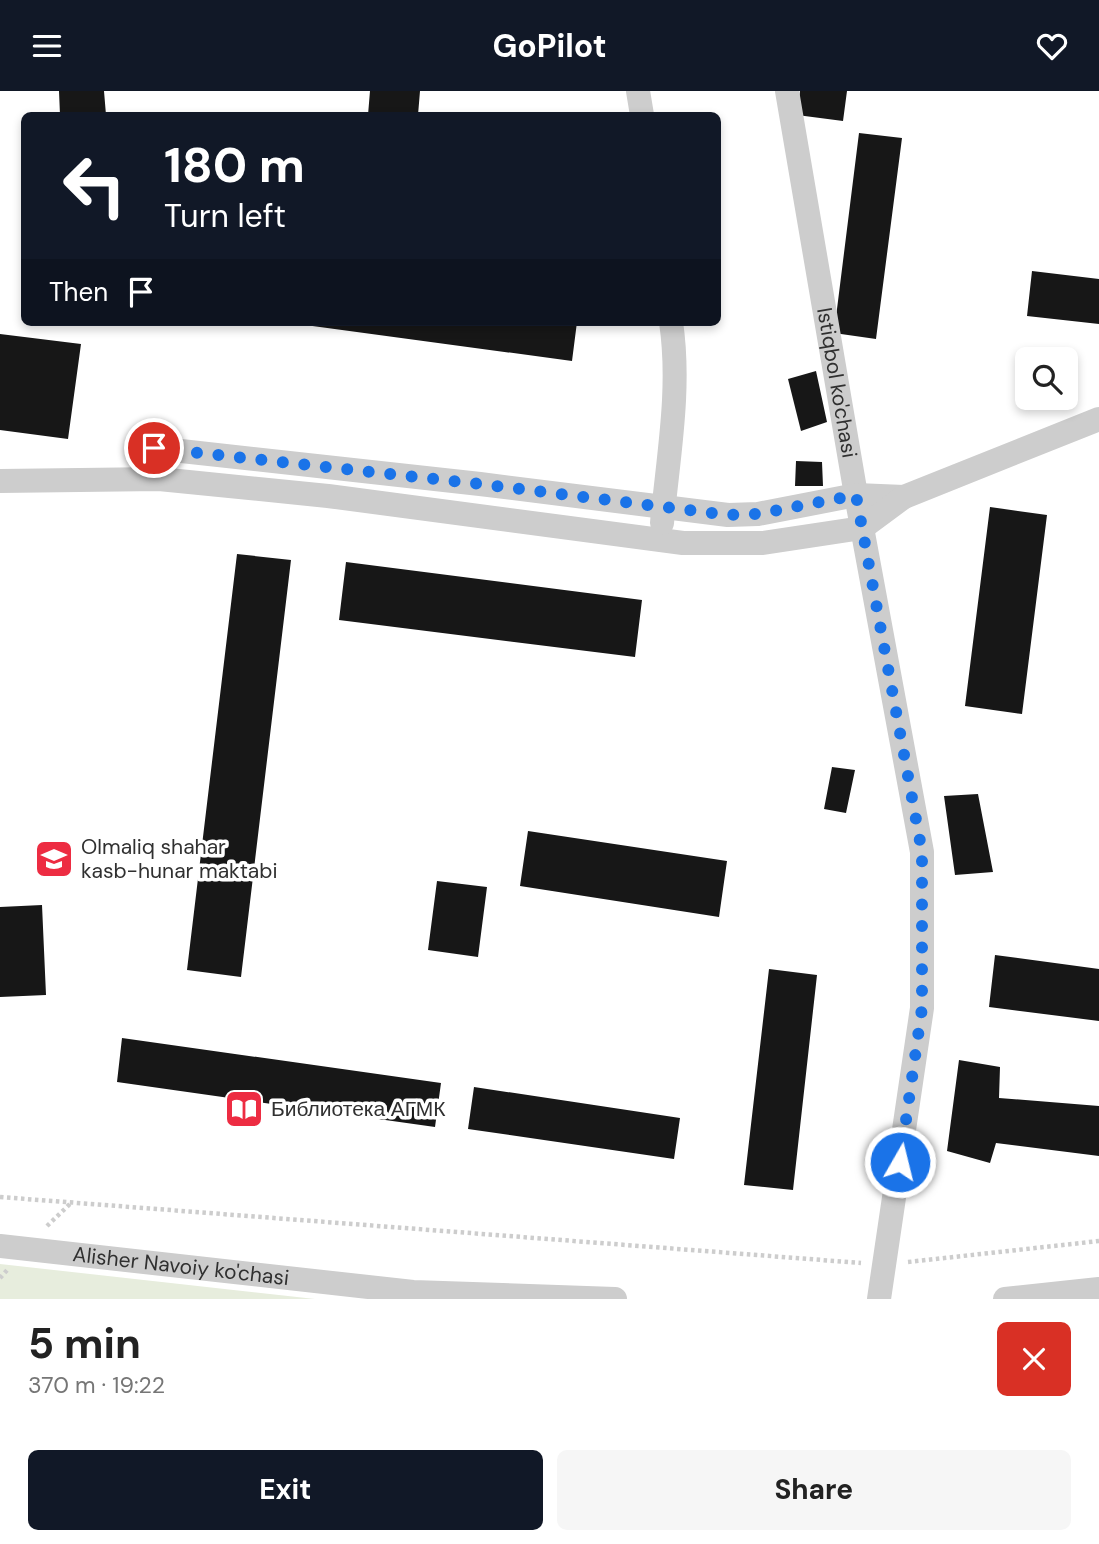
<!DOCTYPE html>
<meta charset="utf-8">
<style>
body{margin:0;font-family:"DM Sans",sans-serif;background:#f6f6f6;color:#222;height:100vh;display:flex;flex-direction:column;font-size:26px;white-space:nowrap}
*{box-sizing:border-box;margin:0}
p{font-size:23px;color:#767676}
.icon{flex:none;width:38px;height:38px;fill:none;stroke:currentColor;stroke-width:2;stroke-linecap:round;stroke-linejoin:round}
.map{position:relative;height:1208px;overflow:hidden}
.panel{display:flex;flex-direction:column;background:#fff;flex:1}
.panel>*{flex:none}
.top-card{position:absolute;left:21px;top:21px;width:700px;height:214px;border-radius:10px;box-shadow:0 4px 10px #0003;background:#111827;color:#fff;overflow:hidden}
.buttons{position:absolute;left:1015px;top:256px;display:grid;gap:14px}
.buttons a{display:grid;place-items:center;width:63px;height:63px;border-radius:10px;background:#fff;box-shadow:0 4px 10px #0003;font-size:35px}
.pin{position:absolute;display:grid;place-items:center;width:60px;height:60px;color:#fff;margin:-30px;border:4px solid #fff;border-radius:50%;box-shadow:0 2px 7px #0007}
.me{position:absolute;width:77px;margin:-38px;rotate:8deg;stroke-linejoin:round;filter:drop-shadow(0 0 5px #0008)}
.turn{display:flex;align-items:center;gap:24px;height:147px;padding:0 28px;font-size:32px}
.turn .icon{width:91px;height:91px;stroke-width:2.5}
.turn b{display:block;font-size:49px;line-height:60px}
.then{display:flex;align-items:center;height:66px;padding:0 28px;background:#0003;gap:14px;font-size:26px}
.round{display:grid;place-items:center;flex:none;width:74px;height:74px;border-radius:10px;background:#f6f6f6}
.head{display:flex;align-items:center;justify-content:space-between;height:119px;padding:0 28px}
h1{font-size:42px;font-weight:700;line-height:52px}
.action{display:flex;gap:14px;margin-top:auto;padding:14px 28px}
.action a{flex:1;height:80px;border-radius:10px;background:#111827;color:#fff;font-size:28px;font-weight:700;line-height:80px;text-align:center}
.action a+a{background:#f6f6f6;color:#222}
header{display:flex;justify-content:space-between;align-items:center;height:91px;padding:0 28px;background:#111827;color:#fff;font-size:32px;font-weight:700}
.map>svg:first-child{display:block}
</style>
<header><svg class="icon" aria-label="menu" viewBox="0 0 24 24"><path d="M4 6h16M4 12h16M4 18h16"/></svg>GoPilot<svg class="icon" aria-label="heart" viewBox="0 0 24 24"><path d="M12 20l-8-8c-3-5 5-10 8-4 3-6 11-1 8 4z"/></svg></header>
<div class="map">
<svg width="1099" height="1208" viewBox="0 0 1099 1208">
<rect width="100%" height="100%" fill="#fff"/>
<path fill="#e7eddd" d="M0,1173L315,1208H0Z"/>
<path fill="#171717" d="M59,0H104L106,24H60Z
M370,0H420L418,24H368Z
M800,0H847L843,30L797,24Z
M859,42L902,47L876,248L834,242Z
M1032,180L1099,188V233L1027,225Z
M283,231H577L572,270Z
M0,243L81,253L68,348L0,339Z
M816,280L827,331L801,340L788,288Z
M796,370L822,371L823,395H795Z
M990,416L1047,424L1022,623L965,615Z
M237,463L291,469L241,886L187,879Z
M346,471L642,509L635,566L339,529Z
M832,676L855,679L846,722L824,718Z
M978,703L993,781L955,784L944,705Z
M528,740L727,770L719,826L520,795Z
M437,790L487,796L478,866L428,859Z
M42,814L46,904L0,906V816Z
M995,864L1099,878V930L989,916Z
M769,878L817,884L793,1099L744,1094Z
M122,947L441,992L435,1036L117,991Z
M959,969L1000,976L999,1007L1099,1015V1065L996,1052L990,1072L947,1060Z
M474,996L680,1027L674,1068L468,1038Z"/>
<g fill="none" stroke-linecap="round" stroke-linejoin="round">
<path stroke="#cdcdcd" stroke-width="4.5" stroke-dasharray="3.5 3.5" stroke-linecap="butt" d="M0,1106L861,1172
M47,1135L71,1112
M908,1171L1099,1150
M0,1187L8,1178"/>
<g stroke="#cdcdcd" stroke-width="24">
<path d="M638,0L642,24"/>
<path id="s1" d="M787,0L856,404L922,761V917L879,1208"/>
<path d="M154,357L480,393L728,424L758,423L856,404L904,406"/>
<path d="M0,390L159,388L328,405L683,452H763L862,437L904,406L1099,328"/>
<path d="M662,432C668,366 681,298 671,231"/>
<path id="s2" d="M0,1155L413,1201L615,1208"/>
<path d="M1005,1208L1099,1198"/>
</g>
</g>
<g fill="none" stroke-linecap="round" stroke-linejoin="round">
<path stroke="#1a73e8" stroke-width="12" stroke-dasharray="0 21.6" d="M154,357L480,393L728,424L758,423L856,404L922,761V917L900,1071"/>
</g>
<defs>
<symbol id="school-square" viewBox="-11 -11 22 22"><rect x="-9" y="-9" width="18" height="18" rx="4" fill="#ed2c42" stroke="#fff"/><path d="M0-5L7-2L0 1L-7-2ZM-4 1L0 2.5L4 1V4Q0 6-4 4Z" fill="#fff"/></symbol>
<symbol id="library-square" viewBox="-11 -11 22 22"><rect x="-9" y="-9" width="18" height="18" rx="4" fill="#ed2c42" stroke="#fff"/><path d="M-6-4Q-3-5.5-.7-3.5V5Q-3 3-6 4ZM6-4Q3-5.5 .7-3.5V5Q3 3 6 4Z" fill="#fff"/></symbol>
</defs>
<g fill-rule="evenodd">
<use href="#school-square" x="32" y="746" width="44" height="44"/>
<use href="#library-square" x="222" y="996" width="44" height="44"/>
</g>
<g text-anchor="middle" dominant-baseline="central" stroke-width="7" stroke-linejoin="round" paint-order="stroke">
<g font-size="21" fill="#303030" stroke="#fff">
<text stroke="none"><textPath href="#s1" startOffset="296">Istiqbol ko'chasi</textPath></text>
<text stroke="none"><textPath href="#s2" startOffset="182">Alisher Navoiy ko'chasi</textPath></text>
</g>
<g font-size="21" fill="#303030" stroke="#fff" text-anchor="start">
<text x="81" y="756">Olmaliq shahar<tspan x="81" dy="24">kasb-hunar maktabi</tspan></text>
<text x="271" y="1018">Библиотека АГМК</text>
</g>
</g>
</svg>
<div class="buttons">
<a><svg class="icon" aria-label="search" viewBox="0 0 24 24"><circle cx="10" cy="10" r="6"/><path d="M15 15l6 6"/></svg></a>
</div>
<div class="pin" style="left:154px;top:357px;background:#d93025"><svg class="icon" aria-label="arrive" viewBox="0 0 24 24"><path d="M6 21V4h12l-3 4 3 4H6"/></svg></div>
<svg class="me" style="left:900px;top:1071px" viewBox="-20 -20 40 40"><circle r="17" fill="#1a73e8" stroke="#fff" stroke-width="3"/><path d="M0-11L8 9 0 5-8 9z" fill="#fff"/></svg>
<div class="top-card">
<div class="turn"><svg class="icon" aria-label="left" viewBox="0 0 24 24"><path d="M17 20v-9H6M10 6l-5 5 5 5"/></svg><div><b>180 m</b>Turn left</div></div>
<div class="then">Then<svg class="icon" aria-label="arrive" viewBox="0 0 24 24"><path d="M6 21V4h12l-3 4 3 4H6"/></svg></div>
</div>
</div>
<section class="panel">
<div class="head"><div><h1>5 min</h1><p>370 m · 19:22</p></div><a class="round" style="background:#d93025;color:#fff"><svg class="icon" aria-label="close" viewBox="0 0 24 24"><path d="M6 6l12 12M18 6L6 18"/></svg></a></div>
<div class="action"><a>Exit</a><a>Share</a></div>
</section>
